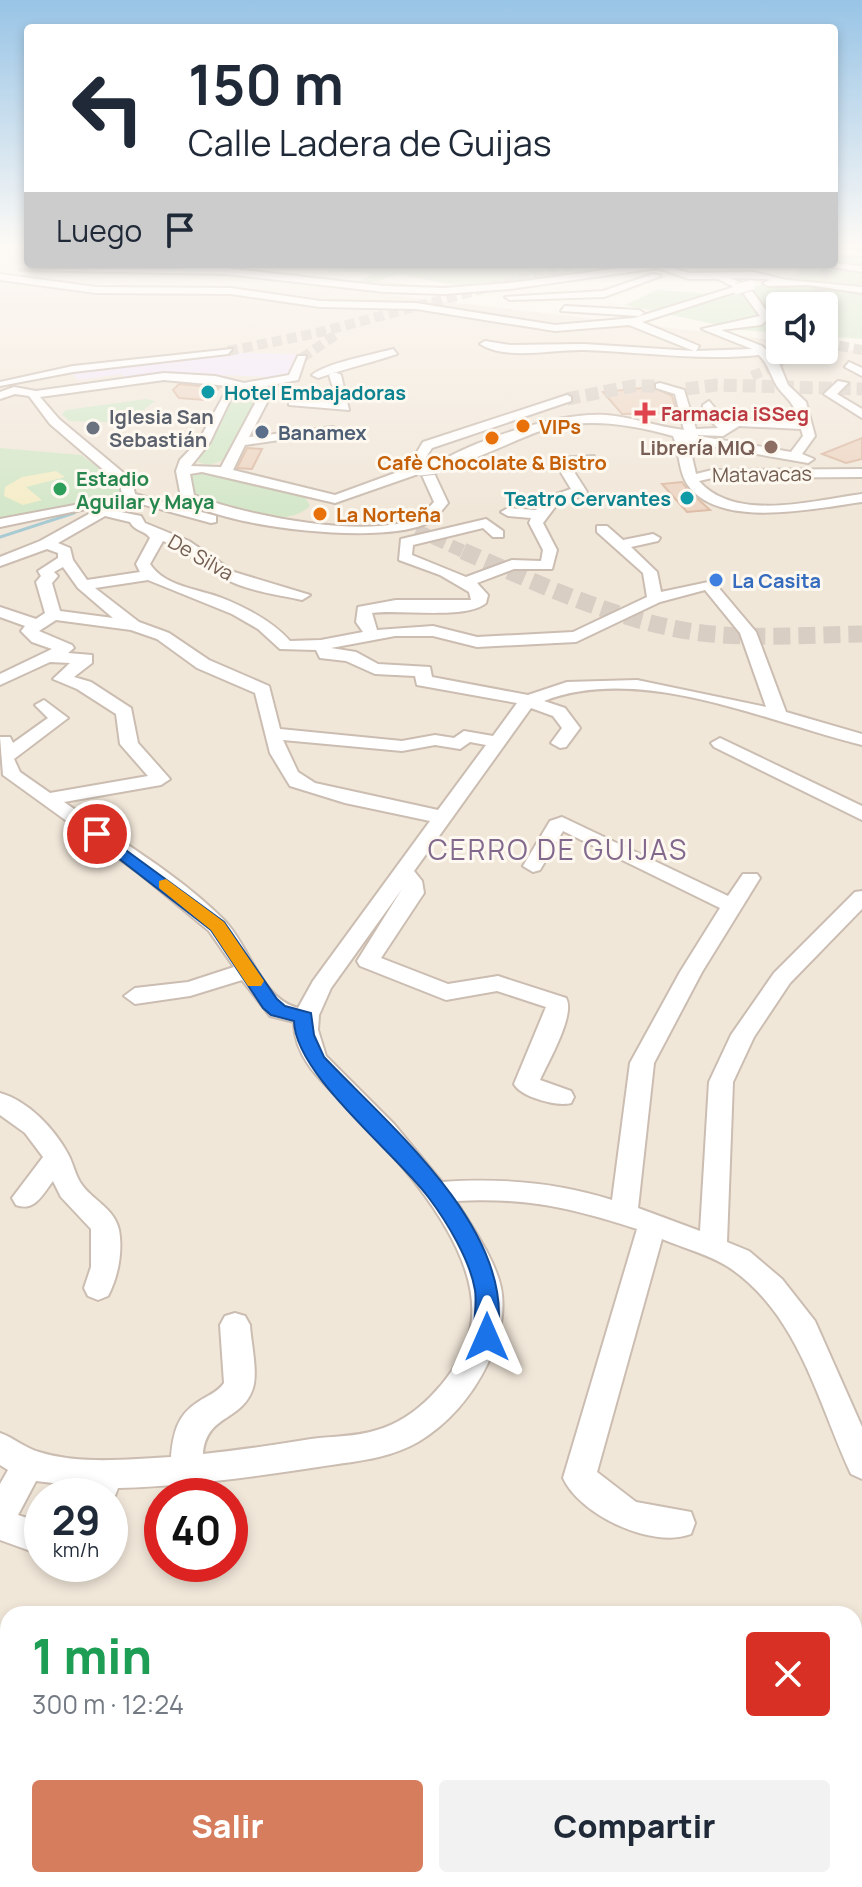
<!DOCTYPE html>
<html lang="es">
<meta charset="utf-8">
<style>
body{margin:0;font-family:Manrope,sans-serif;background:#f2f2f3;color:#1f2937;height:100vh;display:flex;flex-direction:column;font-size:30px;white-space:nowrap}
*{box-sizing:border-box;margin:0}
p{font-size:26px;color:#747a83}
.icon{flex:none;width:44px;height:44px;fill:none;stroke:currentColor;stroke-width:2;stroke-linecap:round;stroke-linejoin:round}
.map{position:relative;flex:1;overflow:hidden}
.drawer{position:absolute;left:0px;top:1606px;width:862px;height:282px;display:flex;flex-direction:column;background:#fff;border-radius:24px 24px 0 0;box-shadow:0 4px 12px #0003}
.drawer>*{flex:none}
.guide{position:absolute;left:24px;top:24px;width:814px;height:244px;border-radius:8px;box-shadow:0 4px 12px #0003;background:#fff;color:#1f2937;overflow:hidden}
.buttons{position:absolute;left:766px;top:292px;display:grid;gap:16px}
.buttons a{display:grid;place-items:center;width:72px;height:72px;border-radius:8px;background:#fff;box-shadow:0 4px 12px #0003;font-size:40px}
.speed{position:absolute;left:24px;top:1478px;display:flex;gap:16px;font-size:40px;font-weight:700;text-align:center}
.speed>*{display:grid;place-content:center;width:104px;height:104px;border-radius:50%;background:#fff;box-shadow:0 4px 12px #0003;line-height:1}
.speed small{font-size:20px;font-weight:400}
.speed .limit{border:12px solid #d22;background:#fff;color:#111}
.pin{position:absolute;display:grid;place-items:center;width:68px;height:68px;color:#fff;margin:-34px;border:4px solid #fff;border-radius:50%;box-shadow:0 2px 8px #0007}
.me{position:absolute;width:88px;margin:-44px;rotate:0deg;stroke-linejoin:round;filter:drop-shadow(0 0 6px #0008)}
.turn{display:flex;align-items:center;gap:28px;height:168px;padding:0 32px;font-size:36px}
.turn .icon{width:104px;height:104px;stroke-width:2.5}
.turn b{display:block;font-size:56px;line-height:68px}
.then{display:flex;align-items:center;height:76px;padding:0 32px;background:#0003;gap:16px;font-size:30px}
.round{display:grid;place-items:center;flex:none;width:84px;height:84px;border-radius:8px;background:#f2f2f3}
.summary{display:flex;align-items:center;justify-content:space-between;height:136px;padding:0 32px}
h1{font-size:48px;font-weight:800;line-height:60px;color:#1e9e55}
.cta{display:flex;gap:16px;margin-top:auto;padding:16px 32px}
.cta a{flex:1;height:92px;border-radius:8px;background:#d67d5d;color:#fff;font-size:32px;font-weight:800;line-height:92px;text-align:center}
.cta a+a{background:#f2f2f3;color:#1f2937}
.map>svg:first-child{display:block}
</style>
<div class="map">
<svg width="862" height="1887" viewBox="0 0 862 1887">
<rect width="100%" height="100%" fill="#faf4ea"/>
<path fill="#f1e7d9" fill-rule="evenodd" d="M0,249L28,252V264H130L780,341V350H824V347L862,351V1856L854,1854V1614H8V1676L0,1675ZM42,1496H110V1564H42ZM162,1496H230V1564H162Z"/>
<path fill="#f1e6f7" d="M235,353L298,354L286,378L199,374L126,380L122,374L78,380L71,372Z"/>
<path fill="#d4e7c9" d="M834,247H862V339L824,336V306H780V333L742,330L625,305L657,290L727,295L793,276L804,264H834Z
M270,264H660L506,285L459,286L398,274L379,281L455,289H412L357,283L372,274Z
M246,388L265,393L224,460L209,465L198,462L230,392Z
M146,399L155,401L127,423L69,421L62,414L66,410Z
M0,448L81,455L120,483V496L0,522Z
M204,471L304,495L310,506C282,532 223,509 193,496L190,474Z"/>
<path fill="#f5edc9" d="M56,471L65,477L26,487L42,500L23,505L4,496L5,487L22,477Z"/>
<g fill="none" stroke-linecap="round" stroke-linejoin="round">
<path stroke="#a7cad3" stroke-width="3" d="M0,537L74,513"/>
</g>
<path fill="#edd6c4" stroke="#ddbda7" stroke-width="2" d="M179,384L219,388L205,400L179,398L173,390Z
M653,387L672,396L677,413L622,414L603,392Z
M862,438V459L846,463L822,454Z
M247,448L262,449L252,469L237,468Z
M682,482L688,490L710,510L687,512L662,484Z"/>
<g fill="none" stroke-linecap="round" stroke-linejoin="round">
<path stroke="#d8cec4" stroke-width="10" stroke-dasharray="10 5" stroke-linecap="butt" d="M812,306L829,264
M824,343L862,350
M228,351L317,333L576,264
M302,358L337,334
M752,376L777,365L793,350"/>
<path stroke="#d8cec4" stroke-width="13" stroke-dasharray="13 6" stroke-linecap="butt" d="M686,389L716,385L862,389
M567,399L633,386H660
M416,530L467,553"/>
<path stroke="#d8cec4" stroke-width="17" stroke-dasharray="17 8" stroke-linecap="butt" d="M463,551C539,584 618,622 702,633C755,639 809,635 862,634"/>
<defs>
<path id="minor" d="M834,249L862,250V256L834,255Z
M834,263L862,266V272L815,264Z
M649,264H674L669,267L689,273L753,272L787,280L862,287V293L808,285L768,286L763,283L770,280L767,279L731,278L749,287L771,317L761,325L721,330L762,346L778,361L788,385L806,402L815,436L802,454L814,459L808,463L700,444L698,448H690L696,474L712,470L862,469V477L712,478L699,481C736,523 814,500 862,494V502C816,508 724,529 690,488C678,474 680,452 673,436C629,424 587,417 543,430C520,437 449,473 432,469L448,503C443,509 437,517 431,521C391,547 216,528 181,497L176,471L180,460L199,440L229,386L164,380L40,397L59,419L132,480L135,494L216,516V522L211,523L123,499L120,484L50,424L29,396L15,394L0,399V392L14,387L36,391L164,373L215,376L244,383L289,375L298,356H306L298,380L267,386L273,391L249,437L333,427L339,431L245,445L233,470L335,495L417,465L414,457L423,442L567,395L571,397V401L432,448L426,457L431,467C471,441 557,412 606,415C632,417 658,427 684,430L675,394L656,388V384L660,383L684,390L696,429L718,428L703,413V405L709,401L727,423L736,418L799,422C794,403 791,403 779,389C771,378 770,366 759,355C700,361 643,352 584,350C553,349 507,361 480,344L485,341L510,345L584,344L694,351L629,325L555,331L416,309L320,307L231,294L96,293L0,280V274L96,287L231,288L320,301L416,303L555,325L634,318L734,287L718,279H689L658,268L510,289L444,294L384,292L225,274L20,270L225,268L384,286L444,288L510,283ZM741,290L760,316L702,329L752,349L696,351L699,346L642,322ZM254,388L261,392L221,467L191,466L210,442L234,392ZM739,426L801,429L803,436L791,452L698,436V435L723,436ZM202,472L335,503L421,473L434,502C430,506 425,513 421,516C375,542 241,515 194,495L190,474Z
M653,274L661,276L604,297L510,300L505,297L603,291Z
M565,306L639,310L644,313L639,316L561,311Z
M232,349L228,354L73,372L0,386V382L73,366Z
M393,349L397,354C370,363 344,369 318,378L312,375C326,363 372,355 393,349Z
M849,362L862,368V376L845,367Z
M335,372L341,375L349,410L289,405V401L293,399L338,403L329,375Z
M838,381L848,383L837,394L862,409V418L824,394Z
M594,456V462L569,464L587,492L585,495L558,503L543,523L557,550L552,569H514L477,583L488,595L486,603C466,620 400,609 372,613L377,630L433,626L477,637L573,632L647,597L643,573L597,532V526H607L623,540L653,534L660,538L658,541L631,547L657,572L661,592L713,581L756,632L786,712L862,734V745C767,722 641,663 544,701L565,708L580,728L566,747L560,748L551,743L562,728L553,716L531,708L414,871L422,881L424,893L381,958L448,984L498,976L566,998C576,1014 548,1062 540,1080L571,1091L574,1097L571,1103C557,1107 521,1097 514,1084L546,1007L497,991L446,1000L360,966L357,961L402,889L331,988L319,1015L318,1030L326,1056L394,1124L442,1182C501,1178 556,1182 612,1200L630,1063L680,972L720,908L563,831L540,870L533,872L523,866L550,821L562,817L728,896L743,874H757L760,878L702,972L654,1063L638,1208L700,1231L709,1082L731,1035L774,973L855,892L862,891V909L790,983L754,1037L733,1082L727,1242L749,1251L782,1279L815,1321L862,1427V1479L851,1474C818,1403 799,1315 730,1268C711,1255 683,1248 662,1239L597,1472L636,1502L691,1512L695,1523L691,1534C652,1549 580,1515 563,1478L637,1229C572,1208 526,1197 456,1201C472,1227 495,1259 501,1288C506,1314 498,1342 487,1365C472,1396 448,1424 418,1442C386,1460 354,1461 318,1467C252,1477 186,1486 118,1488L110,1508V1496H85L86,1487L36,1481L18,1515L42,1523V1555L0,1540V1484L8,1470L0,1465V1433C14,1438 25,1448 39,1452C80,1465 130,1459 171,1457C173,1434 177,1415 198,1402C208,1395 217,1393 224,1383L220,1325L225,1316L235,1313L245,1316L250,1325C251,1343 258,1371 253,1388C242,1422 206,1414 203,1454C239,1450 275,1445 311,1439C333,1436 356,1437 377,1430C416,1419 451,1381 466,1344C497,1265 406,1169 356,1115C330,1088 294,1063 294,1022L270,1016L242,980L190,996L135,1004L124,996L135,988L188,982L234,967L209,931L140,874L3,775L0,737H10L13,743L48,718L35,705L44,700L68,718L14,759L20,772L50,793L148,776L120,744L116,714L77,689L53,679L70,663L50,662L0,685V674L52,649L32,642L21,631L25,626L0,617V607L36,619L45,613L36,582L41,576L38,571L58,558V553L47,549L0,566V557L40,541L105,505L0,527V519L112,498L124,505L116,511L141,516L145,523L189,541L234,572L310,595L302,600C275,594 246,591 222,577C202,565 185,550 163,541L150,564C165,587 199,589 222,598C247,608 272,621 290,641L321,640L363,632L356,622L358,607L396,600H471L469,592L440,575L399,560L401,539L486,519L503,531V537H493L483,528L413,545L412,555L466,577L512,560L541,561L543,550L529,523L531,518L508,516L501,512L508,508L536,510L548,497L571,489L554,461L555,458ZM105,516L130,522C135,532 145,530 150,538L136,564L140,572L87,580L73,560L70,548L58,543ZM63,567L78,588L113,618L60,611L52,583L58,576L54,572ZM148,580L232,614L258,629L280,649L316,650L320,658L346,661L375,674L415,676L417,685L517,703L493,736L464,731L454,738L435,735L402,741L280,729L269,686L209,660L169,633L139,622L95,588ZM705,590L740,633L766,707L637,680L567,682L528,695L432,677L430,667L378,664L356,652L331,648L395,636H433L477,647L576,642L660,602ZM56,620L131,630L157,639L197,668L255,693L270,753L290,786L345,803L430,821L313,981L298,1008C261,999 249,945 224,920C178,874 117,839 64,802L161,785L170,779L138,743L131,708L91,682L74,677L92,663V655L68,653L74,648L72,645L39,631ZM283,740L402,751L435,745L460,749L470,742L486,745L438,810L315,783L298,772Z
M720,738L862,806V820L714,747L711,743Z
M0,1093C28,1101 54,1128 68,1154C73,1163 75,1174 80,1182C91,1200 114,1207 119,1230C123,1252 118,1277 108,1296L98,1300L88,1296L84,1288L91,1267V1229L61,1197L53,1181C42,1195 35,1212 16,1205L12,1198L43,1157L25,1133L0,1115Z"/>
</defs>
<use href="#minor" stroke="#cbbdb1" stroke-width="4"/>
<use href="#minor" fill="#fff" fill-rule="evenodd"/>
<defs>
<path id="minor-bridge-far1" d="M737,289L751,285"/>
<path id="minor-bridge" d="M419,469L437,467"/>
</defs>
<use href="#minor-bridge-far1" stroke="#cbbdb1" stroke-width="12" stroke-linecap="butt"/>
<use href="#minor-bridge" stroke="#cbbdb1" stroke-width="15" stroke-linecap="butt"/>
<use href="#minor-bridge-far1" stroke="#fff" stroke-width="10"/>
<use href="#minor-bridge" stroke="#fff" stroke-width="13"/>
</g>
<linearGradient id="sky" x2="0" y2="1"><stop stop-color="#98c4e6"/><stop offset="0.48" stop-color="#fdfaf6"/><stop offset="1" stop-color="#fdfaf6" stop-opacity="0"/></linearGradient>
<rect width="862" height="511" fill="url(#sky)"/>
<path fill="#1a73e8" stroke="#114b97" stroke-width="2" d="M97,829L224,922L277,999L285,1006L311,1013L314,1035L324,1057C387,1123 499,1217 499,1314C499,1325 500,1335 495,1344L487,1347L478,1344C470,1328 478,1308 475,1290C470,1260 447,1222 429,1198C396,1153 295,1075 294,1021L271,1015L263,1008L211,930L91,837L89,834Z"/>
<path fill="#f59e0b" d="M166,879L224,922L264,981L261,986H248L211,930L159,888V881Z"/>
<g fill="#0f9aa8" stroke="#fdf8f0" stroke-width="3">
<circle cx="208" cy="392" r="8"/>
<circle cx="687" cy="498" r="8"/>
</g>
<path fill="#e0444e" stroke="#fdf8f0" stroke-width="3" d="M641 401h8v8h8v8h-8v8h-8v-8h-8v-8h8z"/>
<g fill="#e8710a" stroke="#fdf8f0" stroke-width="3">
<circle cx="523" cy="426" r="8"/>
<circle cx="492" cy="438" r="8"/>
<circle cx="320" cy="514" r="8"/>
</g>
<circle fill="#6b7280" stroke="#fdf8f0" stroke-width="3" cx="93" cy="428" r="8"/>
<circle fill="#5c6f8a" stroke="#fdf8f0" stroke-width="3" cx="262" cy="432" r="8"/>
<circle fill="#8d6e63" stroke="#fdf8f0" stroke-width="3" cx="771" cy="447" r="8"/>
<circle fill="#2e9e5b" stroke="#fdf8f0" stroke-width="3" cx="60" cy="489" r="8"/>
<circle fill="#3f7fe0" stroke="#fdf8f0" stroke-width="3" cx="716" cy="580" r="8"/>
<g text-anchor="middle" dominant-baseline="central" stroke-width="6" stroke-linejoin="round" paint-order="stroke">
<g font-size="20" font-weight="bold" fill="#0d838f" stroke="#fdf8f0" text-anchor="start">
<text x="224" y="392">Hotel Embajadoras</text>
<text x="671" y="498" text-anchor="end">Teatro Cervantes</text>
</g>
<g font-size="20" font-weight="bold" fill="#be3a42" stroke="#fdf8f0" text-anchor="start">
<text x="661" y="413">Farmacia iSSeg</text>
</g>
<g font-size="20" font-weight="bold" fill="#5b616d" stroke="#fdf8f0" text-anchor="start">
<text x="109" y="416">Iglesia San<tspan x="109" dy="23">Sebastián</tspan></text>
</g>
<g font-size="20" font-weight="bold" fill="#c56008" stroke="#fdf8f0" text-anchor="start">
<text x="539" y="426">VIPs</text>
<text x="492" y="462" text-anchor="middle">Cafè Chocolate &amp; Bistro</text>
<text x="336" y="514">La Norteña</text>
</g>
<g font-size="20" font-weight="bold" fill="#4e5e75" stroke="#fdf8f0" text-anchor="start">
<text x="278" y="432">Banamex</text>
</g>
<g font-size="20" font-weight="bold" fill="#785e54" stroke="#fdf8f0" text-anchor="end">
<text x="755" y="447">Librería MIQ</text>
</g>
<g font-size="20" fill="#725d50" stroke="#fdf8f0">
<text transform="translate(762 474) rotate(-1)">Matavacas</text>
<text transform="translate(201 557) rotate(30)">De Silva</text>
</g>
<g font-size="20" font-weight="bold" fill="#27864d" stroke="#fdf8f0" text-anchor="start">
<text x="76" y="478">Estadio<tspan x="76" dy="23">Aguilar y Maya</tspan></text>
</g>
<g font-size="20" font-weight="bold" fill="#366cbe" stroke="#fdf8f0" text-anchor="start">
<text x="732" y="580">La Casita</text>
</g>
<g font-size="28" letter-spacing="2" fill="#82688d" stroke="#fdf8f0">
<text x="558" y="849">CERRO DE GUIJAS</text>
</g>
</g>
</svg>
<div class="buttons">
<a><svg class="icon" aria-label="sound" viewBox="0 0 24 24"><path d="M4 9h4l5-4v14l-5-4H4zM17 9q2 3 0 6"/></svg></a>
</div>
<div class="speed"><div>29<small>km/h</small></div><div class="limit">40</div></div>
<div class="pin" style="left:97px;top:834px;background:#d93025"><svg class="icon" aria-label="arrive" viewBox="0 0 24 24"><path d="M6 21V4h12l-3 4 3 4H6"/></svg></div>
<svg class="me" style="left:487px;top:1337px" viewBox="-20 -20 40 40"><path d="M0-17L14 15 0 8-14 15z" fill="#1a73e8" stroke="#fff" stroke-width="4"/></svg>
<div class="guide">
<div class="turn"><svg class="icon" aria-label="left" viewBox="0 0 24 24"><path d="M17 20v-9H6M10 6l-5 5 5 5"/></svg><div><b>150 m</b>Calle Ladera de Guijas</div></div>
<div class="then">Luego<svg class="icon" aria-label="arrive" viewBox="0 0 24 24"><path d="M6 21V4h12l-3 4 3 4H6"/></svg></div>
</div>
<section class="drawer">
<div class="summary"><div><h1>1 min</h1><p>300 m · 12:24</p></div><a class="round" style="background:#d93025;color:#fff"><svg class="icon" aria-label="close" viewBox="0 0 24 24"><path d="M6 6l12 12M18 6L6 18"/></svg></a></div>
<div class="cta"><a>Salir</a><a>Compartir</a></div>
</section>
</div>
